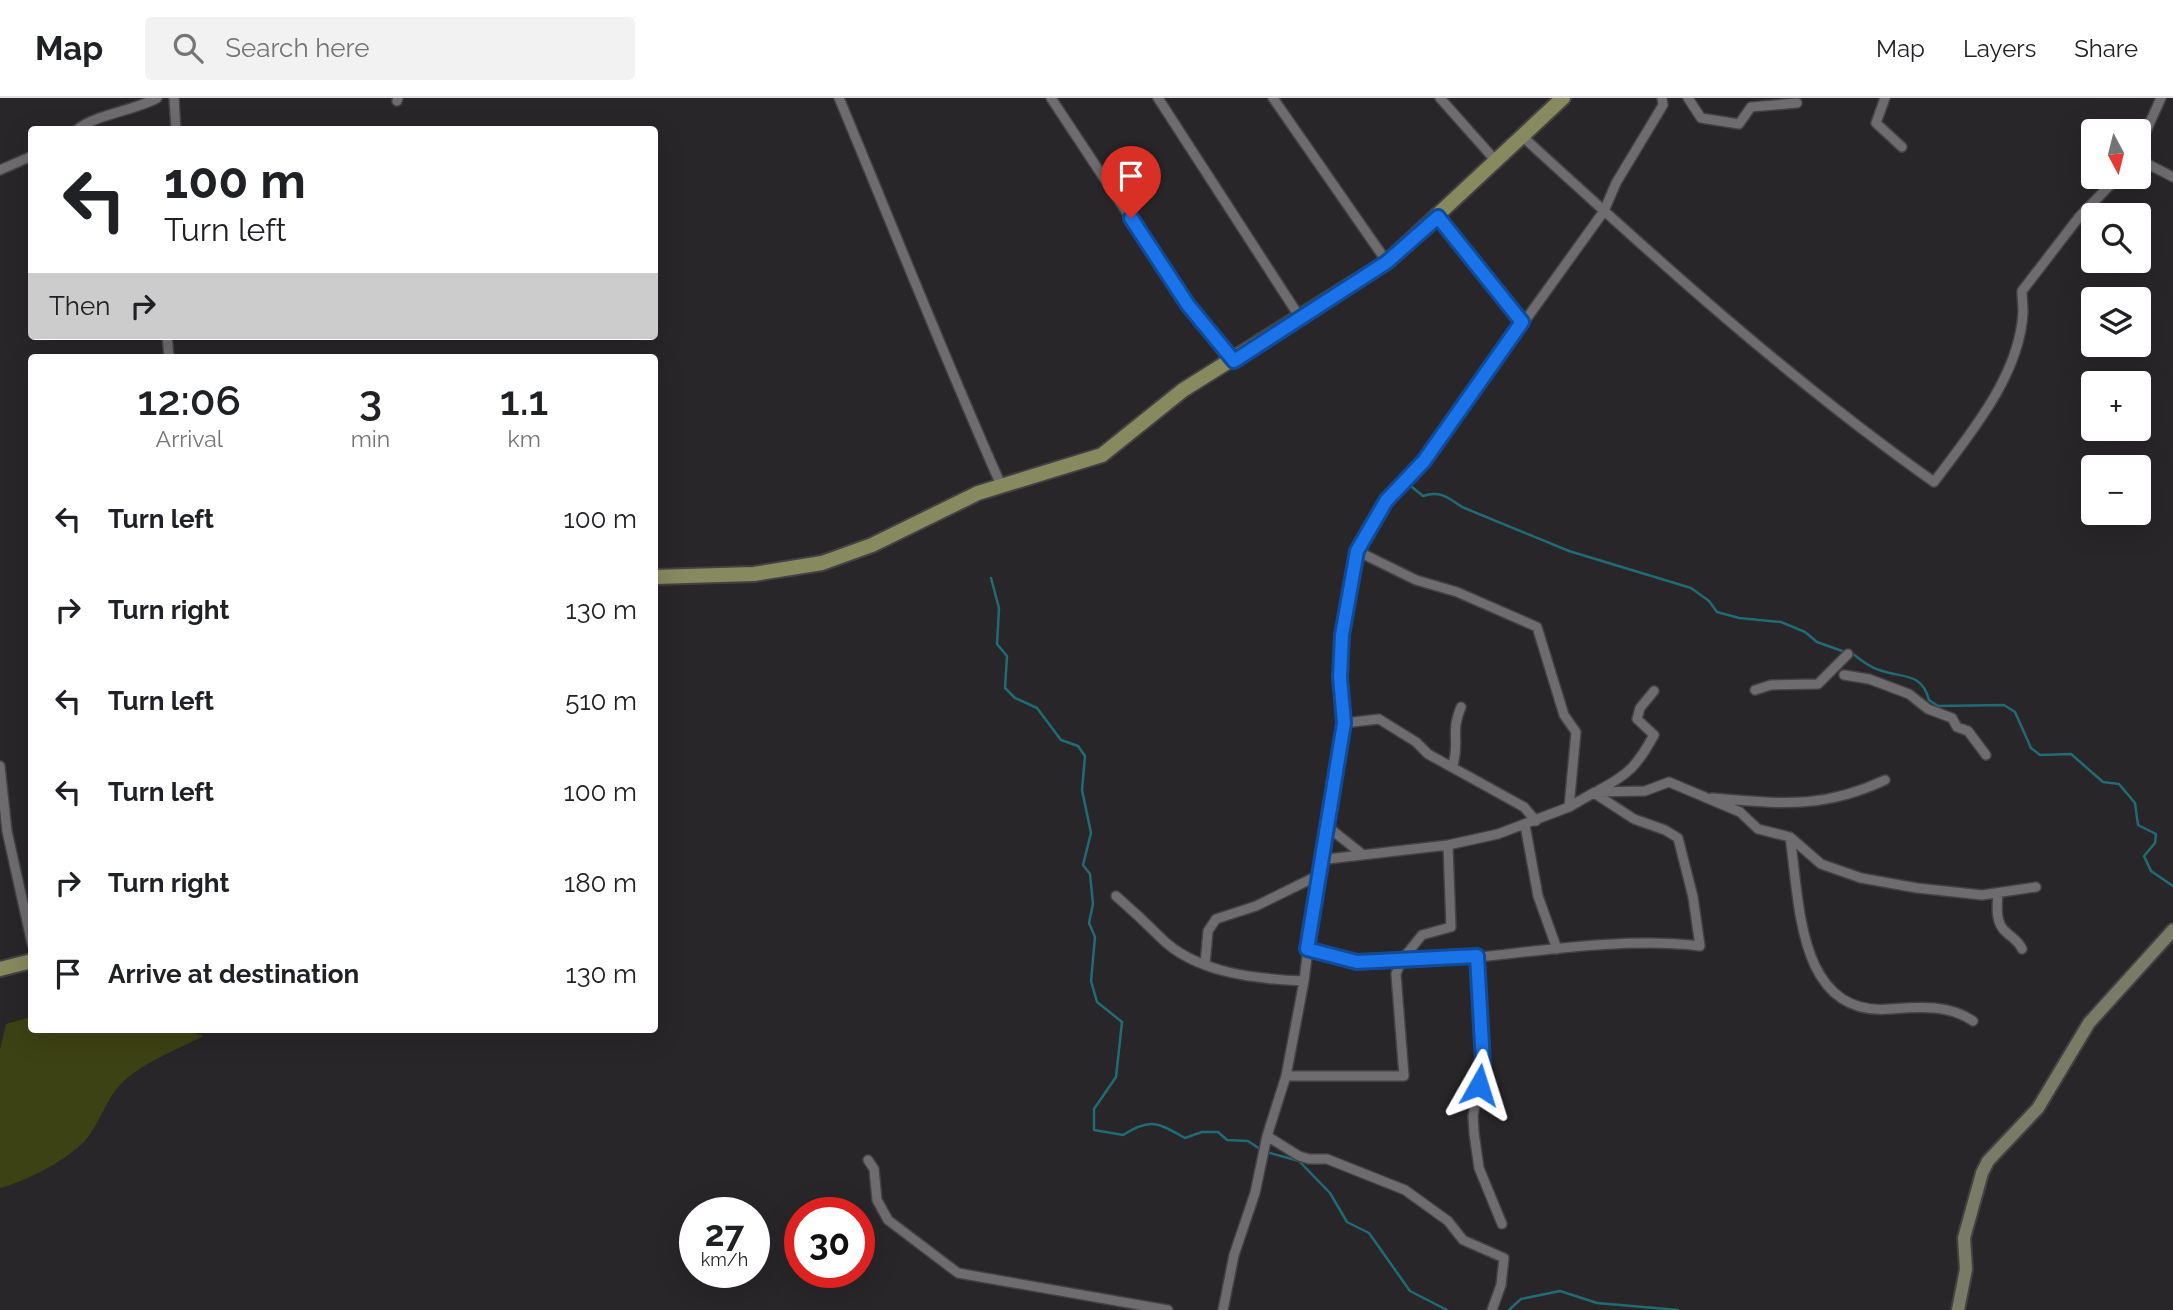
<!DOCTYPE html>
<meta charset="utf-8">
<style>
body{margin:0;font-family:Raleway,sans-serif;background:#f2f2f2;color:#202124;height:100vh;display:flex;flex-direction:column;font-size:26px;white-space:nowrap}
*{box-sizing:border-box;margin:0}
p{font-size:23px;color:#757577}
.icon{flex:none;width:38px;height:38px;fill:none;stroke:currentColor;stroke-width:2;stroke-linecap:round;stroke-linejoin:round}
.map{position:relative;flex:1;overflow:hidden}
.side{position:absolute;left:28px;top:256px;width:630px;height:679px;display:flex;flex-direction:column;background:#fff;border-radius:7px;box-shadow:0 7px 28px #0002}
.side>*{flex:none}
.guide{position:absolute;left:28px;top:28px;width:630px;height:214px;border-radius:7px;box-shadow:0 7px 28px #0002;background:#fff;color:#202124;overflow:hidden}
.needle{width:46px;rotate:173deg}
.controls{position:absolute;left:2081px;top:21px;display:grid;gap:14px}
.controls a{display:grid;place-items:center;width:70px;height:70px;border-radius:7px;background:#fff;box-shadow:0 7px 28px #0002;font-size:35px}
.speed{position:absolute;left:679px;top:1099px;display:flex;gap:14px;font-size:35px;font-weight:700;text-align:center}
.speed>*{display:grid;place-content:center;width:91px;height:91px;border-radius:50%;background:#fff;box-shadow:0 7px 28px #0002;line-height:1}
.speed small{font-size:18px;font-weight:400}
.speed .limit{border:10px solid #d22;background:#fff;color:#111}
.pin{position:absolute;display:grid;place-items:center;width:60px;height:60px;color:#fff;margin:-72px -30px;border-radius:50% 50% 50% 0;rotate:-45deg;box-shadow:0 0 7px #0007}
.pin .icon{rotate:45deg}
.me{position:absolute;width:77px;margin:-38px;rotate:6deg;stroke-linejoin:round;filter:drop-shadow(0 0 5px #0008)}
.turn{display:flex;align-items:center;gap:24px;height:147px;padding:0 21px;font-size:32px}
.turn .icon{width:91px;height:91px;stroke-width:2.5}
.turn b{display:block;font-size:49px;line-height:60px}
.then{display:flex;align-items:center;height:66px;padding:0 21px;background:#0003;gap:14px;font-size:26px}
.eta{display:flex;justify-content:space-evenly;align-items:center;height:119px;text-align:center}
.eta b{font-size:42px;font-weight:600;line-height:49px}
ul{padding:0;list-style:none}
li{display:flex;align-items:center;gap:21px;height:91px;padding:0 21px}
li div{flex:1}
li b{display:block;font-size:26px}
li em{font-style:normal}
header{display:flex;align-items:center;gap:42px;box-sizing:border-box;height:98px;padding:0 35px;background:#fff;border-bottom:2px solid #e0e0e0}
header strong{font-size:33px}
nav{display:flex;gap:38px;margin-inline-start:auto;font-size:24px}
.search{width:490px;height:63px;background:#f2f2f2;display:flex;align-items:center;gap:18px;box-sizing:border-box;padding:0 24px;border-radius:7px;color:#757577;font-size:26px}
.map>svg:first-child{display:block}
</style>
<header>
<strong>Map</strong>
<div class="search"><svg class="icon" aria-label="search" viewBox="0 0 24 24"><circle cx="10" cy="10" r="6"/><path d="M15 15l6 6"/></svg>Search here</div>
<nav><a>Map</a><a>Layers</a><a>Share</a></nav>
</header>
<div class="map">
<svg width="2173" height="1212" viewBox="0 0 2173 1212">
<rect width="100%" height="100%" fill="#282628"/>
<path fill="#3d4214" d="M31,919L32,931H183L203,938C177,952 140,965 119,988C106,1003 100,1023 88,1039C72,1060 25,1084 0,1090V952L6,926Z"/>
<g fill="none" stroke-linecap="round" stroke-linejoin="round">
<path stroke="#216b74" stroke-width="2.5" d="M1412,389L1423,398C1440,392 1449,400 1462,409L1569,453L1691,490L1709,503L1717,514L1739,520L1781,524L1805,534L1817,544L1845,554
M991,480L999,510L997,546L1007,558L1005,590L1015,600L1037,610L1061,642L1078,648L1085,658L1082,692L1091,735L1083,767L1090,776L1093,806L1089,825L1095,839L1091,883L1097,904L1122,924L1116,979L1094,1011V1032L1123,1037C1151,1019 1158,1025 1185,1040L1202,1034H1218L1227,1042L1248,1043L1263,1053L1299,1063L1330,1095L1347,1124L1369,1135L1410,1193L1447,1212
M1853,556C1862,563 1871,570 1882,573C1905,580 1922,575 1929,602L1938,608L2004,607L2015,614L2031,650L2040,657L2071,656L2103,684L2119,686L2135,705L2138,727L2156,736L2155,745L2144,758L2151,773L2173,788
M1509,1212L1521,1201L1560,1193L1597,1205L1678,1212"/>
<defs>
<path id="street" d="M174,0L176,32
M839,0C893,129 944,259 1001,387
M1051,0L1188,207L1234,263
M1158,0L1299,218
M1273,0L1387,164
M1440,0L1496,63
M1688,0L1701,20L1739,26L1751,9L1797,5
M1885,0L1876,25L1902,49
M397,3L398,0
M77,32C91,18 136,12 157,0
M1522,38C1654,159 1787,280 1934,384C1970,336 2020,277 2023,214C2023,207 2022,200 2022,193L2079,119L2118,79
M2138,51L2161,0
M2138,61L2173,79
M0,72L32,58
M1438,119L1522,224
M167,238L169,259
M1357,453L1416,482L1457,494L1537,529L1564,617L1576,634L1569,709
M1844,577L1869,581L1909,596L1928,611L1952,620L1957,629L1968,633L1986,657
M1755,592L1771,587L1818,586L1848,556
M1344,625L1379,621L1416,644L1428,656L1524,709L1536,723
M1453,667C1460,642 1450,635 1461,609
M0,668L7,733L32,846
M1599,692C1629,676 1637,668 1654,637L1637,621L1640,610L1654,593
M1712,700C1779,705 1821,712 1885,682
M1525,727L1538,798L1557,851
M1328,729L1362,756
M1790,739C1800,804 1797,919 1890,911C1918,909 1948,906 1973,923
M1319,762L1448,747L1498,736L1569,709L1595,694L1645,693L1669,684L1740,714L1758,731L1790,739L1821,766L1861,780L1917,790L1982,797L2036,789
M1998,795C1997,808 1995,825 2006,834C2013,841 2018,842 2022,851
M1116,798C1131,811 1146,825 1160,839C1195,875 1256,881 1304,883
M1307,851C1324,856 1342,863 1359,864C1473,870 1587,835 1700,848L1693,799L1678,740L1665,732L1634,721L1594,695
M1477,858L1483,965L1473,1018L1474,1035L1479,1070L1502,1126
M1205,867L1208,833L1216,821L1256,808L1317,778
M1286,978H1404L1396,876L1401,863L1422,837L1451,829L1448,747
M1267,1038L1299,1058L1309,1061H1327L1405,1092L1448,1123L1463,1142L1504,1160L1501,1187L1492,1212
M868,1062L874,1071L877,1102L888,1122L958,1175L1168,1212
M1223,1212L1234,1157L1255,1095L1267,1038L1286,978L1304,883L1317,778L1328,729L1331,689L1344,625L1340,579L1342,537L1357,453L1386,403L1424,363L1604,113L1616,85L1663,7L1662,0"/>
<path id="secondary" d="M1958,1212L1966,1171L1964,1140L1982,1075L1988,1063L2038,1010L2089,925L2173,832"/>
<path id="primary" d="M654,479L754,476L822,465L872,447L978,395L1102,357L1183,292L1387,164L1563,0
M0,871L32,863"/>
</defs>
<use href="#street" stroke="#434243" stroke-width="12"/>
<use href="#secondary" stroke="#434243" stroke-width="16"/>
<use href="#primary" stroke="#434243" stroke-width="18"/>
<use href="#street" stroke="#6e6c6f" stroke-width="9"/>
<use href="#secondary" stroke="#7a7b67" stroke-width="12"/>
<use href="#primary" stroke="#87895f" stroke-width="14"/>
</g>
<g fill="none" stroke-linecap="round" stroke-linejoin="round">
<defs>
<path id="route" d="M1131,120L1188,207L1234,263L1387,164L1438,119L1522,224L1424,363L1386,403L1357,453L1342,537L1340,579L1344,625L1307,851L1357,864L1477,858L1483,965L1479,987"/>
</defs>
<use href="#route" stroke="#114b97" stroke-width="18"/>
<use href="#route" stroke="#1a73e8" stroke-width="12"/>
</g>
</svg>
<div class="controls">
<a><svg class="needle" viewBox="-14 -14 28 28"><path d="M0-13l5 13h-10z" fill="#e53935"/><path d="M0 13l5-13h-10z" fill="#757577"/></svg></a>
<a><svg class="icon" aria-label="search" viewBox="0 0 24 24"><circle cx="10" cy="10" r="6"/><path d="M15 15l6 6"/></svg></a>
<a><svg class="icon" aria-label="layers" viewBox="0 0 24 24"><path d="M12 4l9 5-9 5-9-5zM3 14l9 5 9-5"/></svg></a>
<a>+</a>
<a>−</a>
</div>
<div class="speed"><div>27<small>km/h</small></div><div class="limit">30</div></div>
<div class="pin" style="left:1131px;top:120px;background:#d93025"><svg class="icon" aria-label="arrive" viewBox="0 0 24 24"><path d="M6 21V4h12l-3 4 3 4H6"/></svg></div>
<svg class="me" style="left:1479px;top:987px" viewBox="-20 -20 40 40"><path d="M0-17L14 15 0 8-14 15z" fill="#1a73e8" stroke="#fff" stroke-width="4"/></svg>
<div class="guide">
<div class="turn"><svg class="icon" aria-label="left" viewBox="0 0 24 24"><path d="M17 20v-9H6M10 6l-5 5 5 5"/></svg><div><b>100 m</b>Turn left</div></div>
<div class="then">Then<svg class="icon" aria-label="right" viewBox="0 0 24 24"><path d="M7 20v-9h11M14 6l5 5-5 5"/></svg></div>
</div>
<section class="side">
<div class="eta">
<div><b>12:06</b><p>Arrival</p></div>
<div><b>3</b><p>min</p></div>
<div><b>1.1</b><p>km</p></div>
</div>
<ul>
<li><svg class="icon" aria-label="left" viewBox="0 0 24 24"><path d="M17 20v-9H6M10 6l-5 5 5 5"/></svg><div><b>Turn left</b></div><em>100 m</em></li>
<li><svg class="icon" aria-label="right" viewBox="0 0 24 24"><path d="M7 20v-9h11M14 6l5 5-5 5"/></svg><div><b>Turn right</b></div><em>130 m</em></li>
<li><svg class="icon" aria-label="left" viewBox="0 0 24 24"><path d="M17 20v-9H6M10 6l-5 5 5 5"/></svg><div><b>Turn left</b></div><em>510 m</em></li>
<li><svg class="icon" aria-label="left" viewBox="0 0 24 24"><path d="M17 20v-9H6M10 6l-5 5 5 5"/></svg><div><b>Turn left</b></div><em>100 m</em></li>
<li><svg class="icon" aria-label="right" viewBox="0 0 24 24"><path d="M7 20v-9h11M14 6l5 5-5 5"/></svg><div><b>Turn right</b></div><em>180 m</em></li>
<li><svg class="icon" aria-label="arrive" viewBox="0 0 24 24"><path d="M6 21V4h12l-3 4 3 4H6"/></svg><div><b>Arrive at destination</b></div><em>130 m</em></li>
</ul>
</section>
</div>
